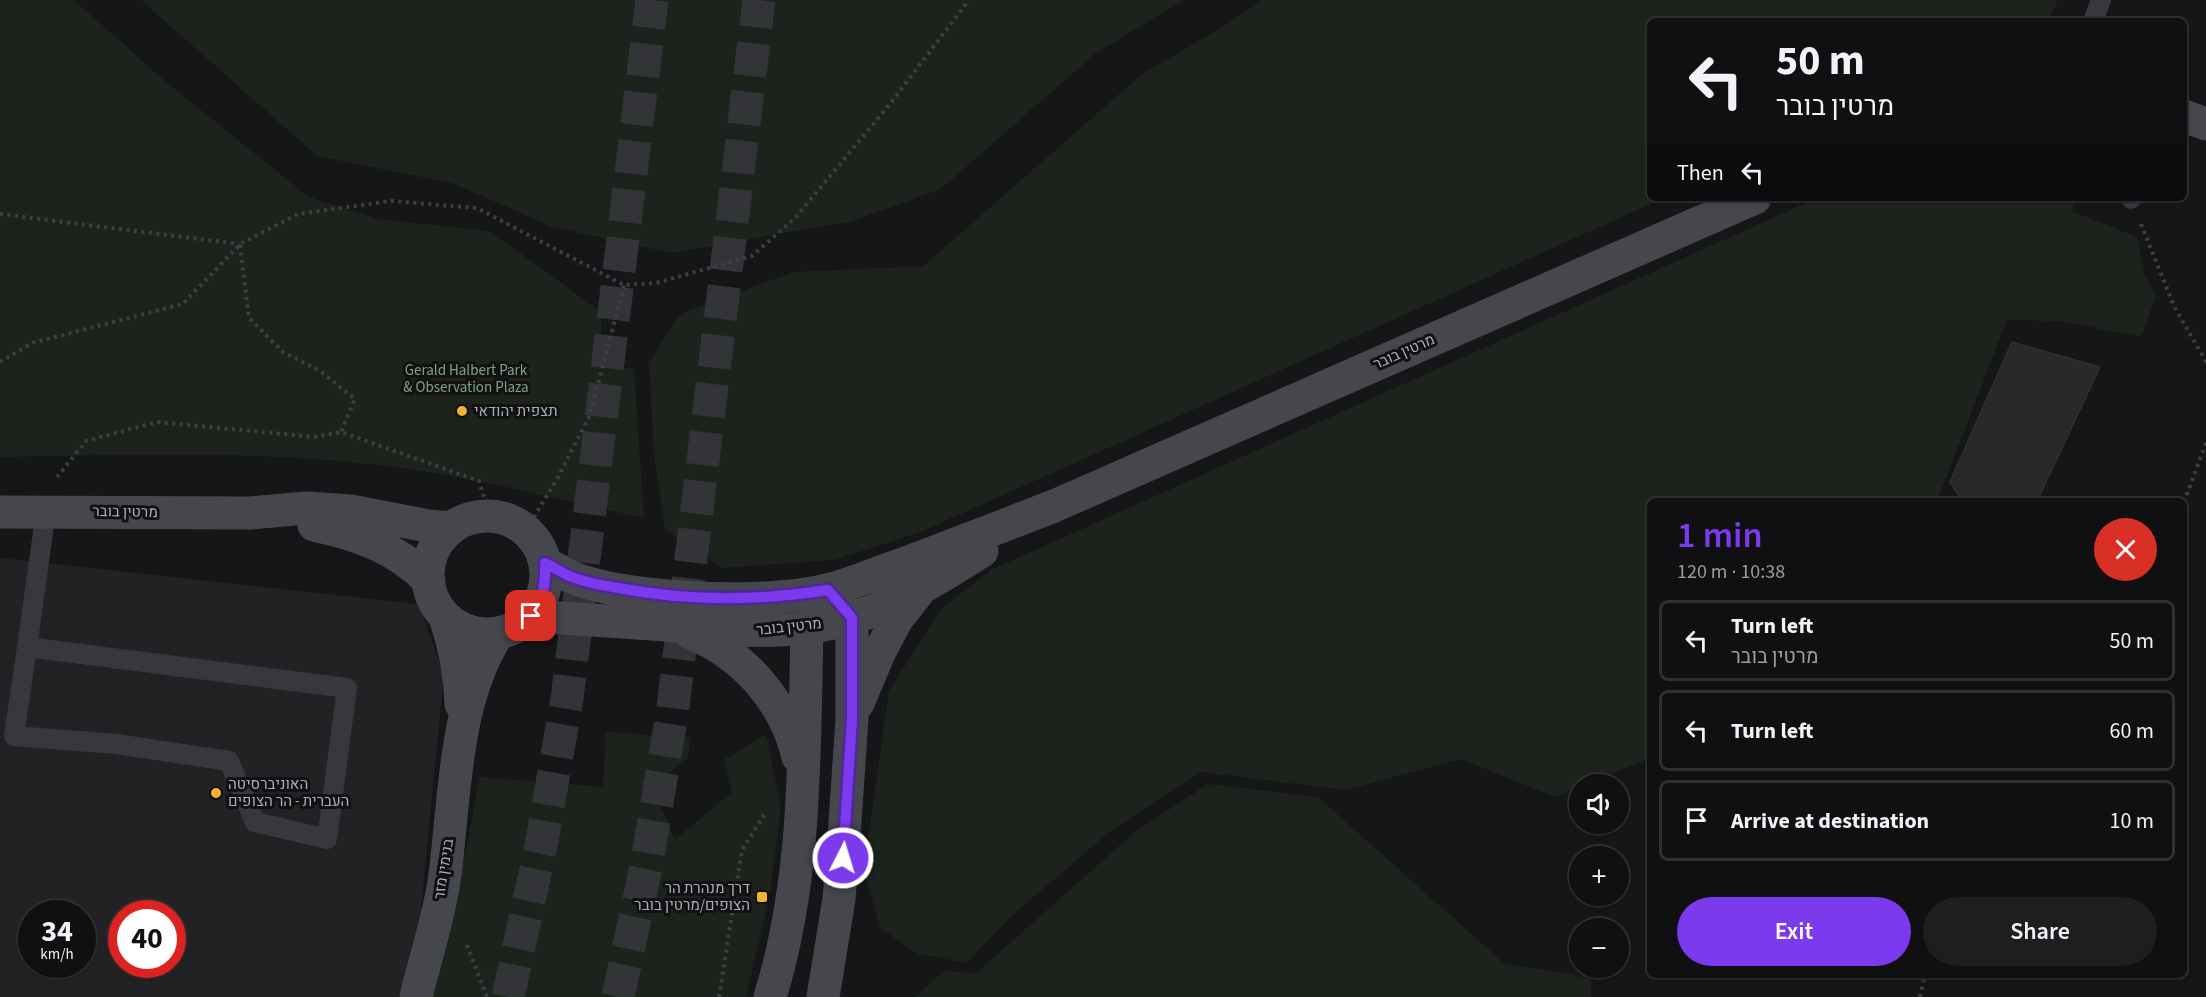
<!DOCTYPE html>
<meta charset="utf-8">
<style>
body{margin:0;font-family:"Source Sans 3",Heebo,sans-serif;background:#1e1e20;color:#f1f3f6;height:100vh;display:flex;flex-direction:column;font-size:22px;white-space:nowrap}
*{box-sizing:border-box;margin:0}
p{font-size:20px;color:#9c9d9f}
.icon{flex:none;width:33px;height:33px;fill:none;stroke:currentColor;stroke-width:2;stroke-linecap:round;stroke-linejoin:round}
.map{position:relative;flex:1;overflow:hidden}
.side{position:absolute;left:1647px;top:498px;width:540px;height:480px;display:flex;flex-direction:column;background:#101012;border-radius:9px;box-shadow:0 2px 4px #0004,0 0 0 2px #303032}
.side>*{flex:none}
.banner{position:absolute;left:1647px;top:18px;width:540px;height:183px;border-radius:9px;box-shadow:0 2px 4px #0004,0 0 0 2px #303032;background:#101012;color:#f1f3f6;overflow:hidden}
.controls{position:absolute;left:1569px;top:774px;display:grid;gap:12px}
.controls a{display:grid;place-items:center;width:60px;height:60px;border-radius:50%;background:#101012;box-shadow:0 2px 4px #0004,0 0 0 2px #303032;font-size:30px}
.speed{position:absolute;left:18px;top:900px;display:flex;gap:12px;font-size:30px;font-weight:700;text-align:center}
.speed>*{display:grid;place-content:center;width:78px;height:78px;border-radius:50%;background:#101012;box-shadow:0 2px 4px #0004,0 0 0 2px #303032;line-height:1}
.speed small{font-size:15px;font-weight:400}
.speed .limit{border:9px solid #d22;background:#fff;color:#111}
.pin{position:absolute;display:grid;place-items:center;width:51px;height:51px;color:#fff;margin:-26px;border-radius:12px;box-shadow:0 3px 9px #0006}
.me{position:absolute;width:66px;margin:-33px;rotate:5deg;stroke-linejoin:round;filter:drop-shadow(0 0 4px #0008)}
.turn{display:flex;align-items:center;gap:21px;height:126px;padding:0 30px;font-size:27px}
.turn .icon{width:78px;height:78px;stroke-width:2.5}
.turn b{display:block;font-size:42px;line-height:51px}
.then{display:flex;align-items:center;height:57px;padding:0 30px;background:#0003;gap:12px;font-size:22px}
.round{display:grid;place-items:center;flex:none;width:63px;height:63px;border-radius:32px;background:#1e1e20}
.overview{display:flex;align-items:center;justify-content:space-between;height:102px;padding:0 30px}
h1{font-size:36px;font-weight:600;line-height:45px;color:#7c3aed}
.primary-button{display:flex;gap:12px;margin-top:auto;padding:12px 30px}
.primary-button a{flex:1;height:69px;border-radius:36px;background:#7c3aed;color:#fff;font-size:24px;font-weight:600;line-height:69px;text-align:center}
.primary-button a+a{background:#1e1e20;color:#f1f3f6}
ul{padding:0;list-style:none}
li{display:flex;align-items:center;gap:18px;height:81px;margin:0 12px 9px;padding:0 18px;border:3px solid #303032;border-radius:9px}
li div{flex:1}
li b{display:block;font-size:22px}
li em{font-style:normal}
.map>svg:first-child{display:block}
</style>
<div class="map">
<svg width="2206" height="997" viewBox="0 0 2206 997">
<rect width="100%" height="100%" fill="#161618"/>
<path fill="#222225" fill-rule="evenodd" d="M0,558L418,604L444,674L421,911L402,997H0ZM32,914H82V964H32ZM122,914H172V964H122Z"/>
<path fill="#1c231d" d="M0,0H74L166,82L309,197L377,219L490,231L601,312V368H634L644,518C556,499 467,475 377,465C252,450 126,455 0,457Z
M141,0H1184L1096,53L941,189L852,221L672,253L553,227L452,183L317,156Z
M1262,0H2058L2048,21H1650V198H1664L923,531L834,560L722,568L665,529L654,455L649,363L680,314L793,272L923,266L1142,74L1214,32Z
M1817,198H2077L2071,211L2137,237L2145,276L2156,296L2141,337L2060,321L2007,320L1937,501H1650V758L1586,784H1580L1579,787L1555,797L1461,759L1345,790L1201,772L1108,833L1007,920L967,963L918,954L880,928L864,868L889,691L941,609L991,570Z
M606,732L691,737L688,759L652,785L675,840L732,792L724,760L766,734L781,808L770,892L746,997H432L468,841L479,777L603,787Z
M1208,784L1318,797L1505,964L1591,978V997H915L945,970L975,974L1136,831Z"/>
<path fill="#29292c" stroke="#303034" stroke-width="1.5" d="M2012,342L2100,367L2037,501H1962L1950,482Z"/>
<g fill="none" stroke-linecap="round" stroke-linejoin="round">
<path stroke="#333438" stroke-width="33" stroke-dasharray="33 16" stroke-linecap="butt" d="M508,997L541,846L567,699L652,0
M618,997L646,867L672,715L759,0"/>
<path stroke="#3d3f44" stroke-width="4" stroke-dasharray="3 4.5" stroke-linecap="butt" d="M0,214L239,244
M2141,224L2174,306L2206,362
M240,245L249,318L283,352L320,371L355,399L341,432
M0,362L32,343L183,304L240,244L298,214L391,201L477,208L624,285L656,283L752,256L795,218L890,104L969,0
M57,477L86,441L157,422L315,437L341,432L479,481L490,516
M2184,502L2206,443
M526,530L557,479L590,415L624,285
M467,945L487,997
M719,997L742,850L765,814
M1920,997L1925,975"/>
<path stroke="#37383d" stroke-width="20" d="M2093,21L2101,0
M2131,199L2132,198
M27,647L347,688L327,839L255,822L229,761L116,744L14,736Z
M27,647L46,511"/>
<path stroke="#45474d" stroke-width="33" d="M2184,116L2206,124
M0,512L250,513L306,508L351,511L428,526L452,528
M428 575a59 59 0 1 1 118 0a59 59 0 1 1-118 0Z
M314,525C357,534 397,548 429,581
M545,563C553,567 561,572 569,576C626,601 767,605 827,590C849,585 871,575 892,568C946,548 1000,527 1054,506L1755,198
M531,616C576,619 621,622 667,625C729,630 791,637 852,618C898,604 941,577 982,551
M445,617C455,646 460,673 461,704
M691,633C744,655 785,701 798,757
M858,703L879,653L897,619L919,591
M416,997C425,959 438,920 444,882C455,803 453,702 498,634
M770,997C807,878 804,751 807,628L817,610
M823,997L839,899L844,837L852,719V618L839,603"/>
</g>
<g fill="none" stroke-linecap="round" stroke-linejoin="round">
<defs>
<path id="route" d="M531,616C543,598 546,584 545,563C553,567 561,572 569,576C585,583 602,585 618,588C687,601 759,601 828,590L852,618V719L843,858"/>
</defs>
<use href="#route" stroke="#51269a" stroke-width="15"/>
<use href="#route" stroke="#7c3aed" stroke-width="10"/>
</g>
<g fill="#f2b134" stroke="#111113" stroke-width="2">
<circle cx="462" cy="411" r="6"/>
<circle cx="216" cy="793" r="6"/>
<rect x="756" y="891" width="12" height="12" rx="3"/>
</g>
<g text-anchor="middle" dominant-baseline="central" stroke-width="6" stroke-linejoin="round" paint-order="stroke">
<g font-size="15" fill="#a8adb8" stroke="#111113">
<text transform="translate(1404 352) rotate(-24)">מרטין בובר</text>
<text transform="translate(125 512) rotate(1)">מרטין בובר</text>
<text transform="translate(789 627) rotate(-6)">מרטין בובר</text>
<text transform="translate(444 869) rotate(-81)">בנימין מזר</text>
</g>
<g font-size="15" fill="#7fa381" stroke="#111113">
<text x="466" y="370">Gerald Halbert Park<tspan x="466" dy="17">&amp; Observation Plaza</tspan></text>
</g>
<g font-size="15" fill="#a8adb8" stroke="#111113" text-anchor="start">
<text x="474" y="411">תצפית יהודאי</text>
<text x="228" y="784">האוניברסיטה<tspan x="228" dy="17">העברית - הר הצופים</tspan></text>
<text x="750" y="888" text-anchor="end">דרך מנהרת הר<tspan x="750" dy="17">הצופים/מרטין בובר</tspan></text>
</g>
</g>
</svg>
<div class="controls">
<a><svg class="icon" aria-label="sound" viewBox="0 0 24 24"><path d="M4 9h4l5-4v14l-5-4H4zM17 9q2 3 0 6"/></svg></a>
<a>+</a>
<a>−</a>
</div>
<div class="speed"><div>34<small>km/h</small></div><div class="limit">40</div></div>
<div class="pin" style="left:531px;top:616px;background:#d93025"><svg class="icon" aria-label="arrive" viewBox="0 0 24 24"><path d="M6 21V4h12l-3 4 3 4H6"/></svg></div>
<svg class="me" style="left:843px;top:858px" viewBox="-20 -20 40 40"><circle r="17" fill="#7c3aed" stroke="#fff" stroke-width="3"/><path d="M0-11L8 9 0 5-8 9z" fill="#fff"/></svg>
<div class="banner">
<div class="turn"><svg class="icon" aria-label="left" viewBox="0 0 24 24"><path d="M17 20v-9H6M10 6l-5 5 5 5"/></svg><div><b>50 m</b>מרטין בובר</div></div>
<div class="then">Then<svg class="icon" aria-label="left" viewBox="0 0 24 24"><path d="M17 20v-9H6M10 6l-5 5 5 5"/></svg></div>
</div>
<section class="side">
<div class="overview"><div><h1>1 min</h1><p>120 m · 10:38</p></div><a class="round" style="background:#d93025;color:#fff"><svg class="icon" aria-label="close" viewBox="0 0 24 24"><path d="M6 6l12 12M18 6L6 18"/></svg></a></div>
<ul>
<li><svg class="icon" aria-label="left" viewBox="0 0 24 24"><path d="M17 20v-9H6M10 6l-5 5 5 5"/></svg><div><b>Turn left</b><p>מרטין בובר</p></div><em>50 m</em></li>
<li><svg class="icon" aria-label="left" viewBox="0 0 24 24"><path d="M17 20v-9H6M10 6l-5 5 5 5"/></svg><div><b>Turn left</b></div><em>60 m</em></li>
<li><svg class="icon" aria-label="arrive" viewBox="0 0 24 24"><path d="M6 21V4h12l-3 4 3 4H6"/></svg><div><b>Arrive at destination</b></div><em>10 m</em></li>
</ul>
<div class="primary-button"><a>Exit</a><a>Share</a></div>
</section>
</div>
